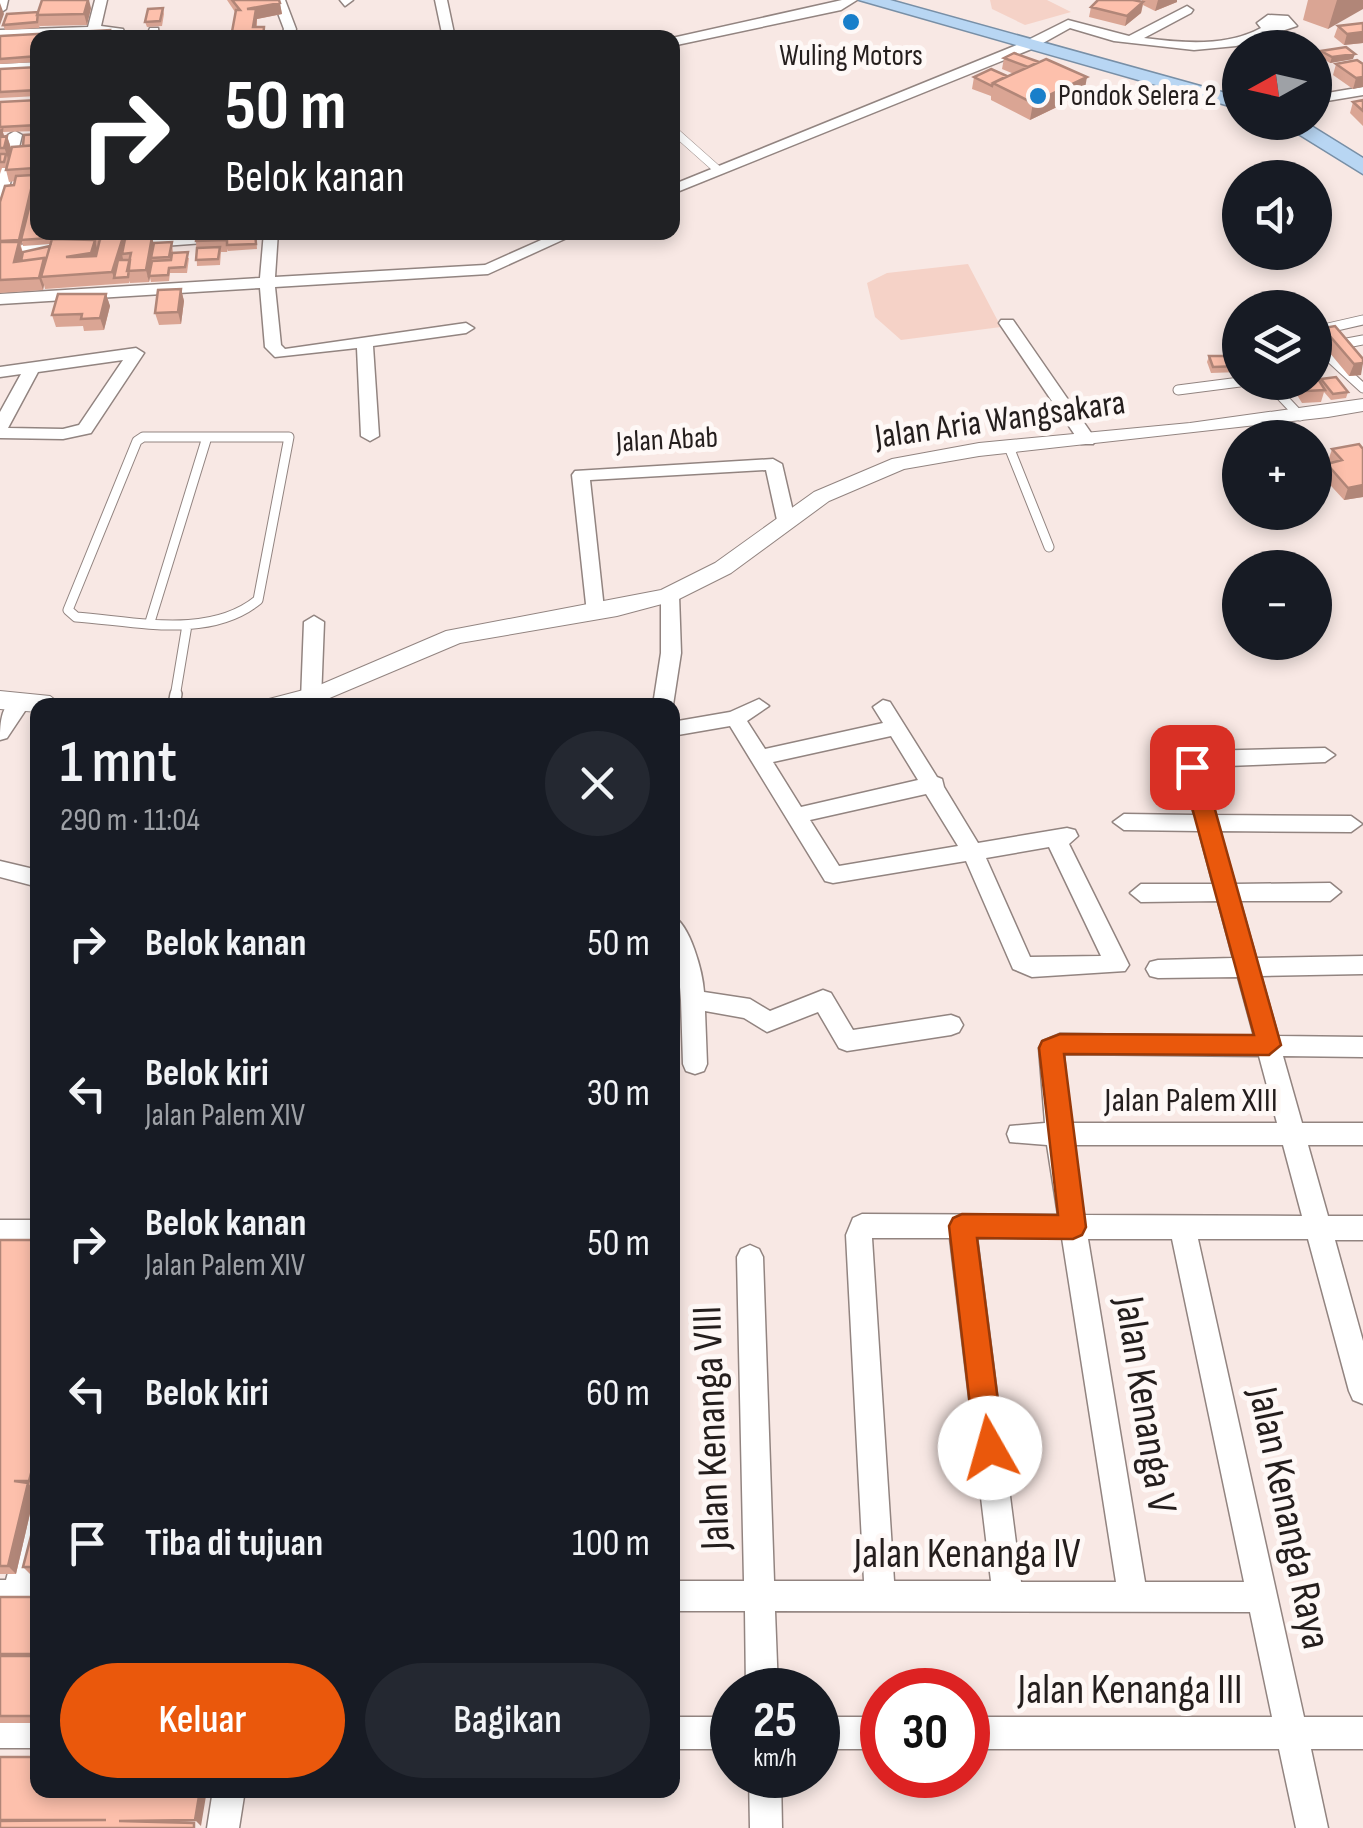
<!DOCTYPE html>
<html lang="id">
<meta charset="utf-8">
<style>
body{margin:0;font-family:"Sofia Sans Condensed",sans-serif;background:#242831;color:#f1f3f6;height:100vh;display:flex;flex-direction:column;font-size:38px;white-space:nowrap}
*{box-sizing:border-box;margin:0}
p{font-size:32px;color:#9ea1a6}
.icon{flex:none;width:55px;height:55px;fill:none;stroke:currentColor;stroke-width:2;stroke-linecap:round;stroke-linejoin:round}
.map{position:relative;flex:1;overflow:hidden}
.drawer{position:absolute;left:30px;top:698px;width:650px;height:1100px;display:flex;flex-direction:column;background:#171b24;border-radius:20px;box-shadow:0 5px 15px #0003}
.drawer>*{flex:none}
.top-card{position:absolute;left:30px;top:30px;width:650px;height:210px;border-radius:20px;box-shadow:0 5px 15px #0003;background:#202124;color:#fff;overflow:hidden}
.needle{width:65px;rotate:262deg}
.buttons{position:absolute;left:1222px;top:30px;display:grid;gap:20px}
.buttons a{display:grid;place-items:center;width:110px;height:110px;border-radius:50%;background:#171b24;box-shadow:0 5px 15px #0003;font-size:50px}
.speed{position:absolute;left:710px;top:1668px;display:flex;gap:20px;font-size:50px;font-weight:700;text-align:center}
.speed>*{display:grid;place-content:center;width:130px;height:130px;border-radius:50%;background:#171b24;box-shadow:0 5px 15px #0003;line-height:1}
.speed small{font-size:25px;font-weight:400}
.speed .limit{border:15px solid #d22;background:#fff;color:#111}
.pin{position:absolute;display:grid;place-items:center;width:85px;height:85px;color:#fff;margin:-42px;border-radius:20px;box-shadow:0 5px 15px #0006}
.me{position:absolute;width:110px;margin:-55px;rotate:353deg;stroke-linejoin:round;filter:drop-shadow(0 0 8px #0008)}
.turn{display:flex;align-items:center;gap:35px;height:210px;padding:0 30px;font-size:45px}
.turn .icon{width:130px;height:130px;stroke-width:2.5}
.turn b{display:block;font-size:70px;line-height:85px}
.round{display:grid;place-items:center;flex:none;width:105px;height:105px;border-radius:52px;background:#242831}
.headline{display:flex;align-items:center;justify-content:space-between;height:170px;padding:0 30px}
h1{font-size:60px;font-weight:600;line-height:75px}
.cta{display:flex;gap:20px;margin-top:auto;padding:20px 30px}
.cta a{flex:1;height:115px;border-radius:60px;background:#ea580c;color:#fff;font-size:40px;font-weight:600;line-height:115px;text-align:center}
.cta a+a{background:#242831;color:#f1f3f6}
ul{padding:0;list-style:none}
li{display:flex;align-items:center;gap:30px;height:150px;padding:0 30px}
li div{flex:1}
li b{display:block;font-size:38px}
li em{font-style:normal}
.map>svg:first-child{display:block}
</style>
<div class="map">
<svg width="1363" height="1828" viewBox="0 0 1363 1828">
<rect width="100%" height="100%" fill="#f8e8e4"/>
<path fill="#f5d2c7" d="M990,0H1047L1071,12L1025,25L992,9Z
M968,264L1001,327L901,340L875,317L867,283L887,273Z"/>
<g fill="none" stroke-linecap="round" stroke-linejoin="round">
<defs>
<path id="service-far2" d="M673,130L718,170"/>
<path id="service-far1" d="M1315,331L1363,320
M1347,343L1363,340
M1315,344L1363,388
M1268,382L1300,416
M1178,390L1240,382
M143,437H289L258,600C209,640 134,621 76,617L68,610L137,441Z
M1009,447L1049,547
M150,622L207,437
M175,697L187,625"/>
<path id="service" d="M174,705L176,694"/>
<path id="minor" d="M0,0H8L6,9L0,13Z
M95,0H107L101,26L123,29L127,38L109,34L0,38V30L88,27Z
M273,0H285L296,29L294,38H281L284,29Z
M340,0H353L345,6Z
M435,0H447L455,38H443Z
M842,0H857L841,10L672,46V38Z
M1187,6L1193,10L1191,13L1144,38C1183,43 1226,47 1261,28L1257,23L1268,15L1288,16L1297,26L1236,46L1194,50L1114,41L1070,28L1034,48L672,194V185L1024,42L1068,20L1129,36Z
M150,28H158L159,38H146Z
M38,62V70L0,72V64Z
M1363,87V95L1315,103V95Z
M15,131L22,135L7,196L0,200V167L8,135Z
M264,232H278L275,277L485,265L559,232H580L488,274L275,287L281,345L285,349L466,323L474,328L466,333L373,346L379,436L370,441L361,436L357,348L275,357L265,347L260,288L0,304V294L260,278Z
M199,236L206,240L204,243L123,249L115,244L123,239Z
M66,242L71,244V250L0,256V246Z
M1001,320H1013L1096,440L1093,444H1081L999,323Z
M136,348L144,353L91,433L63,439L0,438V412L21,374L0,377V367ZM123,360L79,425L63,429L8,428L38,372Z
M773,459L782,464L795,520L786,526L777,520L766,470L590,480L604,609L594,615L587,613L572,475L575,471Z
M670,589L679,595L681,653L673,705H653L661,653V595Z
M314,616L324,622L321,700L318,705H304L301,700L304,622Z
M21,695L31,702L7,738L0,740C0,722 1,701 21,695Z
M759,699L769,706L747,721L765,749L883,723L873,707L883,700L890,702L937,777L942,779L944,787L978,843L1067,828L1075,830L1078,836L1069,844L1129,965L1125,971L1032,977L1013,969L966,861L833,883L825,881L730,726L672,736V722L730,712ZM891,736L918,780L801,807L773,762ZM926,794L958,846L839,866L810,820ZM1049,847L1101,956L1030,957L986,858Z
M1325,748L1335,755L1325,762L1202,767L1216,815L1351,816L1362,824L1351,832L1220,831L1235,884L1330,883L1341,892L1330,901H1240L1256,958L1363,956V974L1261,976L1278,1036L1363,1037V1057L1283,1056L1302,1123H1363V1145H1308L1328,1216H1363V1240H1335L1363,1341V1404L1353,1400L1349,1391L1308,1239H1198L1304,1717H1363V1749H1311L1328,1828H1296L1279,1749H968V1717H1272L1250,1612L775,1611L778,1690H746L745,1611H672V1581H744L737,1257L741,1249L750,1245L759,1249L763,1257L774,1581H864L846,1235L853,1218L862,1214L1058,1215L1047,1145L1010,1142L1007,1134L1010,1126L1045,1123L1039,1048L1043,1041L1060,1034L1254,1036L1238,977L1158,978L1150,976L1146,969L1150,962L1158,960L1233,958L1218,901L1141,902L1130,893L1141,884H1213L1199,831L1124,830L1113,822L1124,814L1194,815L1182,767L1187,755L1202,751ZM1064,1054L1259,1056L1277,1123H1069ZM1072,1145H1283L1302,1216L1084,1215ZM872,1238H950L991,1581H894ZM977,1238H1062L1116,1582H1021ZM1088,1239H1172L1244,1582H1145Z
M0,861L38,870V887L0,877Z
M672,916C690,923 703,973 704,992L750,999L770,1011L823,990L831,993L853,1030L951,1015L959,1018L963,1025L959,1032L951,1035L847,1051L839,1048L818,1012L767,1032L744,1018L705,1011L707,1064L704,1071L695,1074L686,1071L683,1064L681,1000L679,974L672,956Z
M0,1220H38V1244H0Z
M38,1496V1610H0V1580H6L28,1500Z
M0,1716H38V1748H0Z
M672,1717H732V1749H672Z
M818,1717H882V1749H818Z
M749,1775H781L782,1828H750Z
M213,1790H245L239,1828H207Z"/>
<path id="tertiary" d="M1363,399V411L1328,417L979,456L904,469L829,501L731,573L677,600L617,616L460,643L313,705H266L269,699L315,687L446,631L661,590L715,563L814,492L892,459L979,443L1190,423Z
M0,691L50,696L62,705H38V712L0,709Z"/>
<path id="trunk" d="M859,0H890L1240,97V109Z
M1279,122H1305L1363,158V174Z"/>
</defs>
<use href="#service-far2" stroke="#928480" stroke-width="9"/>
<use href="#service-far1" stroke="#928480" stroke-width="11"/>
<use href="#service" stroke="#928480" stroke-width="14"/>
<use href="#minor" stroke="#928480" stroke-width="3"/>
<use href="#tertiary" stroke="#928480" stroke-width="2"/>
<use href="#trunk" stroke="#788fa6" stroke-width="3"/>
<use href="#service-far2" stroke="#fff" stroke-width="8"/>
<use href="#service-far1" stroke="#fff" stroke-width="9"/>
<use href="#service" stroke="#fff" stroke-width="11"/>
<use href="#minor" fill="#fff" fill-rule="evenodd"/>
<use href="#tertiary" fill="#fff" fill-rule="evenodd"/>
<use href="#trunk" fill="#b8d6f3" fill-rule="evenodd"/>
</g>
<path fill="#daa594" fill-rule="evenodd" d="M227,0H279L282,14L257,19V27H264L266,38H231L235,12Z
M1142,0H1177V2L1155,11L1143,5L1141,13L1125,26L1089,17L1091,7L1142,2Z
M1308,0H1363L1328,29L1303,20Z
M91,8L87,25L40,26V25L39,28L5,30L3,25L7,14Z
M163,8L164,14L162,26L147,27L145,22Z
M1363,23V43L1344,45L1334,37L1338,26Z
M111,35L38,38V62L0,64V36Z
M1321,51L1353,59L1330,63L1320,57Z
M1014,53L1084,94L1030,120L991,100V96L972,89L974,77L1007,76L1014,74L1002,69L1004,58Z
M1336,64H1363L1353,89L1333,75Z
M38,67V96L0,98V69Z
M1240,78V91L1227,88L1229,82Z
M38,100V131L3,132L4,136H7L11,148L6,168H2L0,174V102Z
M1363,100V126L1350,113L1353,102Z
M38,134V232H55L53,239L61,240L59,232H90L88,240H92L90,235L118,232L116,238L124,242L154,245L172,242L173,253L189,258L187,273H170L169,281L151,282L150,278L149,282L130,283V281L129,283L45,289L44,285L43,290L0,293V202L15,181L9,182L6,170L23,146ZM22,242L23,246L51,244L50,246L23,253L21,246Z
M133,232H162L161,238L134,236Z
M164,232H194L193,235L165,237Z
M256,232L257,249L228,251V249L227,252H221L220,265L197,266L196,241Z
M181,289L184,301L181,324L159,325L155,313Z
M106,294L110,306L104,330L84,331L83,326L56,327L52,315Z
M1335,326L1361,375L1349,376L1319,340L1323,328Z
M1209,356L1240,366L1239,372L1211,373L1207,362Z
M1321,379L1348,392L1346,398L1331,400L1324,392L1321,402L1302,403L1289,382H1320Z
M1359,444L1363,497L1344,500L1322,476L1327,464L1329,463L1328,461L1332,449Z
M0,1240L36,1490H33L35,1492L16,1574H0Z
M38,1509V1575H31L23,1567Z
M0,1597H38V1723H0Z"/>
<path fill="#b18678" d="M88,0H89L91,8L87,25L84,14Z
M1158,0H1177V2L1155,11Z
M1337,0H1363V9L1328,29Z
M1143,2L1141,13L1125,26L1127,16Z
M0,3L4,14L0,25Z
M280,3L282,14L257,19L254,38L247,9Z
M1363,32V43L1344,45L1347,34Z
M1355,54L1353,59L1330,63L1332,57Z
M1087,77L1084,94L1030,120L1033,103Z
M1363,77V87L1353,89L1356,78Z
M1322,82L1319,93L1315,94V83Z
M2,130L6,141L7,136L11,148L8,159L1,137Z
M33,181L35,187L21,246L19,240Z
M123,237L126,249L122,254L123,259L118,278H114L116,284L112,272Z
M152,237L155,249L151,258L153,262L149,282L146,270Z
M95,240L98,252L95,265L66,257Z
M19,242L23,254L18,274L14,262Z
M44,258L47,269L41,277L44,285L43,290L39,278Z
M181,289L184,301L181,324L178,312Z
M106,294L110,306L104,330L100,318Z
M1363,363L1361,375L1349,376L1354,364Z
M1363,485V497L1344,500L1348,488Z
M38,1446V1484L36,1490L29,1481Z
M28,1483L35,1492L16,1574L8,1566Z
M200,1790H207L201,1826L195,1820Z"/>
<path fill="#fdc0ac" stroke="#b18678" stroke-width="2.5" d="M42,0H88L84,14L37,15Z
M232,0H279L280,3L247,9H256L253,27H264L263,38L231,37L236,10H240Z
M1098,0H1133L1143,2L1127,16L1091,7Z
M163,8L160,21L145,22L148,9Z
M38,12L37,22L3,25L7,14Z
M1363,23V32L1347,34L1338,26Z
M110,30L108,38H38V56L0,59V36Z
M1346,47L1355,54L1332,57L1321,51Z
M1014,53L1039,62L1028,67L1004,58Z
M1046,59L1087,77L1033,103L993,83Z
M1357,60L1363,64V77L1356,78L1336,64Z
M38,67V90L0,92V69Z
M991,69L1007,76L993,83L992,86L974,77Z
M1234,77L1240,78V85L1229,82Z
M38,100V125L0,127V102Z
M1363,100V111L1353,102Z
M2,130L1,137L7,136L4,148H0V131Z
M38,134V145L23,146L24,135Z
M38,145V177H32L34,168L6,170L12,147Z
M0,154H6L4,162H0Z
M33,175V181L19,240L0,241V202L5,186L14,185L16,176Z
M38,183V232H52L50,238L21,240L35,184Z
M91,232H114L113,234L90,235Z
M197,232H226L225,240L196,241Z
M227,232H255L256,244L227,245Z
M123,237L112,272L41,277L52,239L95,240L91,253L66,257H74L96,256L100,239Z
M152,237L146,270L127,271L131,253L122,254L125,239Z
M0,242H19L14,262L44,258L39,278L0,280Z
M172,242L169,257L151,258L154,243Z
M50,246L45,263L44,258L21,261L23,252Z
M220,247L218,259L196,260L197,248Z
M188,252L185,267L169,268L168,275L149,276L152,261L171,260L172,253Z
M118,260H130L128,277L114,278Z
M181,289L178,312L155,313L158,290Z
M58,294H106L100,318L81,319L82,314L52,315Z
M1335,326L1363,359V363L1354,364L1323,328Z
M1209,356H1236L1240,366L1213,367Z
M1315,374L1325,390L1306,391L1300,382H1315Z
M1336,377L1348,392L1333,394L1321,379Z
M1359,444L1363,449V485L1348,488L1327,464L1342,460L1332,449Z
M0,1240H38V1446L29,1481H14L28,1483L8,1566H0Z
M38,1509V1567H23Z
M0,1597H38V1654H0Z
M0,1656H38V1716H0Z
M0,1757H38V1790H200L195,1820L119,1821L194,1823V1828H0V1821L106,1820H0Z"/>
<path fill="#ea580c" stroke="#983908" stroke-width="2.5" d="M1192,759L1203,767L1281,1045L1269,1055L1064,1054L1086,1227L1082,1235L1073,1239L977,1238L1004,1448L1000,1458L990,1462L979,1458L975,1448L949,1226L953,1218L962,1214L1058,1215L1039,1048L1042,1041L1060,1034L1254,1035L1181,767Z"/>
<g fill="#197fca" stroke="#fef8f6" stroke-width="4">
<circle cx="851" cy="22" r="10"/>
<circle cx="1038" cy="96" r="10"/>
</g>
<g text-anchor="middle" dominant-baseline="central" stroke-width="10" stroke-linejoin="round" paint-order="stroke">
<g font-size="30" fill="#241e1d" stroke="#fef8f6">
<text x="851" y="56">Wuling Motors</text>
<text x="1058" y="96" text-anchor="start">Pondok Selera 2</text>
</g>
<g font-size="30" fill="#241e1d" stroke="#fef8f6">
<text transform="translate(667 440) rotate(-3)">Jalan Abab</text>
</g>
<g font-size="35" fill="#241e1d" stroke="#fef8f6">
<text transform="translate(1000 420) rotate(-8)">Jalan Aria Wangsakara</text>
<text x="1191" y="1100">Jalan Palem XIII</text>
</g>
<g font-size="42" fill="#241e1d" stroke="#fef8f6">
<text transform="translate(1145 1405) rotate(81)">Jalan Kenanga V</text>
<text transform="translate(712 1428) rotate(-92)">Jalan Kenanga VIII</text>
<text transform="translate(1289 1518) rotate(78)">Jalan Kenanga Raya</text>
<text x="967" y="1554">Jalan Kenanga IV</text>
<text x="1130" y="1690">Jalan Kenanga III</text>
</g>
</g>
</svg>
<div class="buttons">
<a><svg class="needle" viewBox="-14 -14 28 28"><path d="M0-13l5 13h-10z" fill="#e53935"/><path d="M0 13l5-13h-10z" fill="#9ea1a6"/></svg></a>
<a><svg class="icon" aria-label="sound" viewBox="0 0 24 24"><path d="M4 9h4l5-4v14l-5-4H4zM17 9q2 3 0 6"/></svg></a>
<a><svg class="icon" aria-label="layers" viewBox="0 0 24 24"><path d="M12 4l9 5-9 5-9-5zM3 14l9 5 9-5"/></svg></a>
<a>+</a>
<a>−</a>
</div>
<div class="speed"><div>25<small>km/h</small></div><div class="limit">30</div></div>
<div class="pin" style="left:1192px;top:767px;background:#d93025"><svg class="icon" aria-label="arrive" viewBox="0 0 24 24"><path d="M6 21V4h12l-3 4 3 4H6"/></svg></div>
<svg class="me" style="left:990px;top:1448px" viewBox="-20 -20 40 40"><circle r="19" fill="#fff"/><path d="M0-13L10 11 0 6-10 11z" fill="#ea580c"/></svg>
<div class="top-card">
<div class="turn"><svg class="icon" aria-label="right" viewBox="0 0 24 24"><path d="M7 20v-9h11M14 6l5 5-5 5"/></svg><div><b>50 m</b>Belok kanan</div></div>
</div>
<section class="drawer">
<div class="headline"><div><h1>1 mnt</h1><p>290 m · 11:04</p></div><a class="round"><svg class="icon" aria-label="close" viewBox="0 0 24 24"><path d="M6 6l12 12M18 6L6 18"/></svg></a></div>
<ul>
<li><svg class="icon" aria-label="right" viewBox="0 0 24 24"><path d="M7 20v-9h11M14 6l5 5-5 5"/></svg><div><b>Belok kanan</b></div><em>50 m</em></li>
<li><svg class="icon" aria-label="left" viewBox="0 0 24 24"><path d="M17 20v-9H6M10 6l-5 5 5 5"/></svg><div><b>Belok kiri</b><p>Jalan Palem XIV</p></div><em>30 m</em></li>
<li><svg class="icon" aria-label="right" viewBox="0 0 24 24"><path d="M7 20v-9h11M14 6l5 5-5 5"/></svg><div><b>Belok kanan</b><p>Jalan Palem XIV</p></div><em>50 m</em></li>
<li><svg class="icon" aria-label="left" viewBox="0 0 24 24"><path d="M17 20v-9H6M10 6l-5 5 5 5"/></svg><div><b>Belok kiri</b></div><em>60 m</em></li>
<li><svg class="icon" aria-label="arrive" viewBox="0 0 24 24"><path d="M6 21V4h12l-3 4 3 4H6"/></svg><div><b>Tiba di tujuan</b></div><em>100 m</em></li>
</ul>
<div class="cta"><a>Keluar</a><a>Bagikan</a></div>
</section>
</div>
